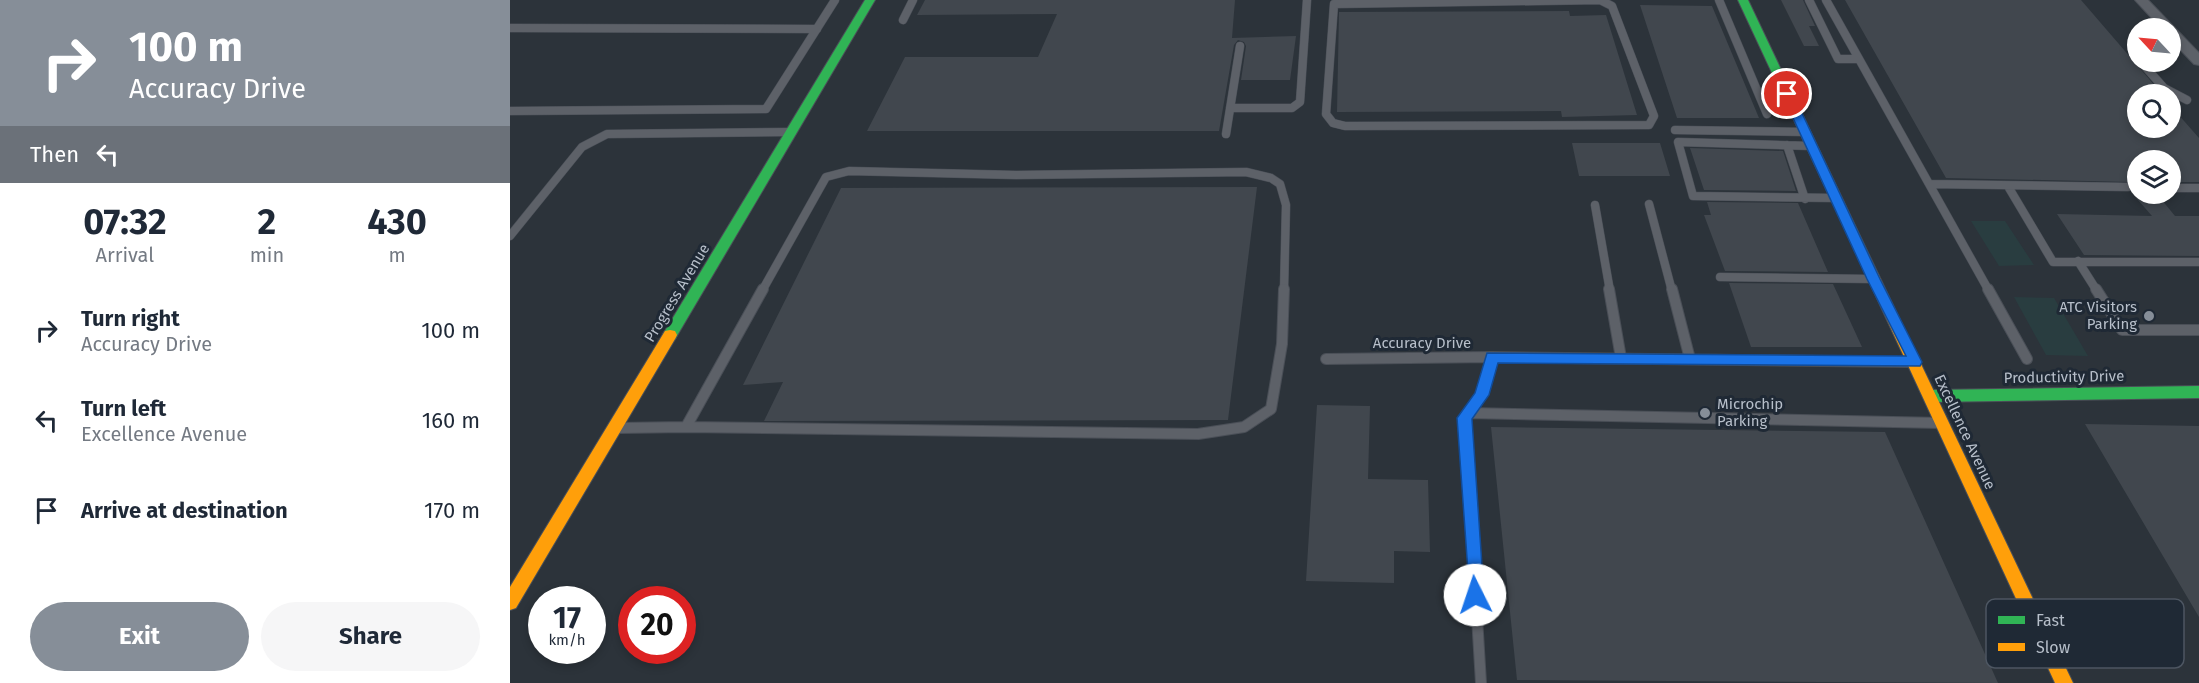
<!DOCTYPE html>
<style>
body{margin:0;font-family:"Fira Sans",sans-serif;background:#f6f6f7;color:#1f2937;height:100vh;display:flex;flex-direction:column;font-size:22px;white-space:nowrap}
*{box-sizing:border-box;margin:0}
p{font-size:20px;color:#747a83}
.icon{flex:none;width:33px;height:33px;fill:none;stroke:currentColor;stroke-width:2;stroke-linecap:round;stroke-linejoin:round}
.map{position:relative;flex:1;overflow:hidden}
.sheet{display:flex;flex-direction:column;background:#fff;width:510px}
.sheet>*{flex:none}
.guide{background:#868e98;color:#fff;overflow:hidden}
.needle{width:39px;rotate:296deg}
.fabs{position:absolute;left:1617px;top:18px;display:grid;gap:12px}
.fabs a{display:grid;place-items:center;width:54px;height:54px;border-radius:50%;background:#fff;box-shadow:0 3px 9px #0003;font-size:30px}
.speed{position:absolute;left:18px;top:586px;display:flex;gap:12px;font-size:30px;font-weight:700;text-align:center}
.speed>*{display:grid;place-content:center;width:78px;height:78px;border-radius:50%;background:#fff;box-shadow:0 3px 9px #0003;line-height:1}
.speed small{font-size:15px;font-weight:400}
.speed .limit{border:9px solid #d22;background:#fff;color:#111}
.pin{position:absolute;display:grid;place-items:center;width:51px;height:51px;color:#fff;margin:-26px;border:3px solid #fff;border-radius:50%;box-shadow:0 2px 6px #0007}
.me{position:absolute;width:66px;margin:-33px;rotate:356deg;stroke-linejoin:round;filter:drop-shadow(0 0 4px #0008)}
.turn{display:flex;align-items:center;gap:21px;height:126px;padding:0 30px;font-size:27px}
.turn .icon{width:78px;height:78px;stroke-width:2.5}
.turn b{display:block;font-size:42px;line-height:51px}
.then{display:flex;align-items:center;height:57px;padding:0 30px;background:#0003;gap:12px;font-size:22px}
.eta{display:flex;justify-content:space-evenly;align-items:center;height:102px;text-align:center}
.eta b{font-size:36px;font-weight:700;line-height:42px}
.action{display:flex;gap:12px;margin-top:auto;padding:12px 30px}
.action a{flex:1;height:69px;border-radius:36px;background:#868e98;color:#fff;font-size:24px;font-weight:700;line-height:69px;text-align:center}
.action a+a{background:#f6f6f7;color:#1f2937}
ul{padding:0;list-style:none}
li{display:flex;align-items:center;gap:18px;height:90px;padding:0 30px}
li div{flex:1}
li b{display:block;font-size:22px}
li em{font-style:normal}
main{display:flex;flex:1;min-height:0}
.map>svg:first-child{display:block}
</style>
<main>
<section class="sheet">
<div class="guide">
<div class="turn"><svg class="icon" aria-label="right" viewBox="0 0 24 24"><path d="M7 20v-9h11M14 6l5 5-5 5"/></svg><div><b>100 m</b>Accuracy Drive</div></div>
<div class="then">Then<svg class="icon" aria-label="left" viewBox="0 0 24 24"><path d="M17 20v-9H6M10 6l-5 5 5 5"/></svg></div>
</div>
<div class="eta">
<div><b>07:32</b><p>Arrival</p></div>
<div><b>2</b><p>min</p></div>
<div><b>430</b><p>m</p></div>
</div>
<ul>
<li><svg class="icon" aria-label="right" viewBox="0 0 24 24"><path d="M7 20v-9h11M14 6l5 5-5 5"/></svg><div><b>Turn right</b><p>Accuracy Drive</p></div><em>100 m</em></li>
<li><svg class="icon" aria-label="left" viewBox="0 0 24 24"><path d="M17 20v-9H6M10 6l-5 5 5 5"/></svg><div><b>Turn left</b><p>Excellence Avenue</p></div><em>160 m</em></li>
<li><svg class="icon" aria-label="arrive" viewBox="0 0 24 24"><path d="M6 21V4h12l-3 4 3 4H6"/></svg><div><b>Arrive at destination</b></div><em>170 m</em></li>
</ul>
<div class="action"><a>Exit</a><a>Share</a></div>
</section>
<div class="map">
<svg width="1689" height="683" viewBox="0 0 1689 683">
<rect width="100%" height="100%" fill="#2c333a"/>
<path fill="#293d40" d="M1461,221H1495L1524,265L1489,266Z
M1504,297L1544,298L1578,356L1536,355Z"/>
<path fill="#41474e" d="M415,0H725L722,38L786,36L780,80H731L736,46L734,42L728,40L724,45L709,131H357L395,57H528L547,14L407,15Z
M1271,0H1293L1305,26H1299L1309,46H1294Z
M1335,0H1571L1652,94H1628V128H1660V105L1689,138V182H1660V160H1628V194H1647L1665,216H1689V256L1574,255L1547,214L1642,216L1621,192L1624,187L1621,182L1436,178Z
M1130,5L1202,6L1249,118H1167Z
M1059,11L1060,16L1096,15L1127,115L1052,117L1051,111L827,112L829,12Z
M1062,143H1150L1160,176H1069Z
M1180,148L1273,151L1286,191L1194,190Z
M747,187L718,420L254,421L273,382L233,385L331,188Z
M1197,202L1288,203L1318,272L1215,271L1194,215H1201Z
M1219,283L1323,284L1352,347H1241Z
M807,405L860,406L858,479L918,480L920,552L884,551V583L796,581Z
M1575,424L1689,426V617Z
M981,427L1375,432L1488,683L1007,680Z"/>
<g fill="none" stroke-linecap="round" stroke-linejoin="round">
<defs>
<path id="lane-far1" d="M1090,0L1102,6L1144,116L1139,125L835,126L823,123L816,114L824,4Z
M1209,0L1257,114
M1299,0L1328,59H1348
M1316,0L1479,291
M393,20L403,0
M0,28L307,29
M1626,42L1628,57
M1631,62L1654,88L1677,100
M720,108H782L790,102L797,0
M0,111L256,109L325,0
M1165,130L1295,132
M716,134L730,46
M1277,145L1295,199
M1301,146L1168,142L1183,196L1327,198
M1420,184L1618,187
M1499,188L1543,262H1689
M1660,188H1689
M1139,204L1162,291
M1085,205L1100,291
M0,236L72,147L97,134L282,132
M1568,261L1587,291
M1210,277L1363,279
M252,291L316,177L339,171L506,175L736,172L761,178L770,184L776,205L774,291"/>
<path id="lane" d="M1099,289L1111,358
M1162,289L1180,359
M1478,289L1517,359
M1586,289L1612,330H1689
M816,359L982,357L1401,362
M959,413L1430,423
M176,427L688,434L734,427L761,409L772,344L774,289
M176,427L253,289
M108,428L176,427
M971,683L955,418L971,395L982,357"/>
<path id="street" d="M1625,0H1638L1689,53V65L1684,64L1660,39V28H1651Z"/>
<path id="fast" d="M355,0H365L165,339H155L153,335L155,331Z
M1228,0H1238L1359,255L1357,258L1353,259L1347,255Z
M1689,386V398L1420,402L1415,400L1413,396L1415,392L1420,390Z"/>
<path id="slow" d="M1353,251L1359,255L1563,683H1545L1347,255Z
M160,330L165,331L167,335L165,339L6,608L0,610V587L155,331Z"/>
</defs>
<use href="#lane-far1" stroke="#4a4f57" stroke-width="9"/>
<use href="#lane" stroke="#4a4f57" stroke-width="12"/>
<use href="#street" stroke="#4a4f57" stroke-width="2"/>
<use href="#fast" stroke="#4a4f57" stroke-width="2"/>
<use href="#slow" stroke="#4a4f57" stroke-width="2"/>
<use href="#lane-far1" stroke="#5d6168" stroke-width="8"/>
<use href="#lane" stroke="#5d6168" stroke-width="10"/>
<use href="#street" fill="#5d6168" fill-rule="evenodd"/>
<use href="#fast" fill="#30b455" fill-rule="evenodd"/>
<use href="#slow" fill="#ff9f0a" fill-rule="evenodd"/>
</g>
<path fill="#1a73e8" stroke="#114b97" stroke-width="1.5" d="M1277,91L1283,94L1370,279L1412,362L1410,366L988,363L979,395L962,419L974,595L971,600L965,602L960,600L947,418L965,393L977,353L1396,356L1357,279L1272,94Z"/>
<g fill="#868e98" stroke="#1f2935" stroke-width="2">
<circle cx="1639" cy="316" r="6"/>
<circle cx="1195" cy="413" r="6"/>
</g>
<g text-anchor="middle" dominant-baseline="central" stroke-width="6" stroke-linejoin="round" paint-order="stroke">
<g font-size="15" fill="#b7bfca" stroke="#1f2935">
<text transform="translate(167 293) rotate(-59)">Progress Avenue</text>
<text x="912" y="343">Accuracy Drive</text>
<text transform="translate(1554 377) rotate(-1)">Productivity Drive</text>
<text transform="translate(1455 432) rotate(65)">Excellence Avenue</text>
</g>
<g font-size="15" fill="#b7bfca" stroke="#1f2935" text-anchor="end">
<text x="1627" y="307">ATC Visitors<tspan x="1627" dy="17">Parking</tspan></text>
<text x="1207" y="404" text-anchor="start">Microchip<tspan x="1207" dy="17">Parking</tspan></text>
</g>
</g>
<rect x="1476" y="599" width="198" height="69" rx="9" fill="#1f2935" stroke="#4d5662" stroke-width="1.5"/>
<rect x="1488" y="616" width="27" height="8" fill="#30b455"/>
<rect x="1488" y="643" width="27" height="8" fill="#ff9f0a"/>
<g font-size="16" fill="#b7bfca">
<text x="1526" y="626">Fast</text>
<text x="1526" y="653">Slow</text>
</g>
</svg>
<div class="fabs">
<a><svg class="needle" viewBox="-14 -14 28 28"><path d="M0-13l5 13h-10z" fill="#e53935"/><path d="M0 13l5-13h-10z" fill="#747a83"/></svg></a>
<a><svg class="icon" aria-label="search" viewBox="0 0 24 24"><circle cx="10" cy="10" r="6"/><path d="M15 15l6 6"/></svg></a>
<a><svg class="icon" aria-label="layers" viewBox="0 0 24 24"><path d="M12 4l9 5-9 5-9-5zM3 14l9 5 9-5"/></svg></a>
</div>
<div class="speed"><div>17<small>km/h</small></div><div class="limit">20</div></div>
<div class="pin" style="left:1277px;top:94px;background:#d93025"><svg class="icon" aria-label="arrive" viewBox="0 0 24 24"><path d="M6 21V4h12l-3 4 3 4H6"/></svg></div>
<svg class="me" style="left:965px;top:595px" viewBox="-20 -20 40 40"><circle r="19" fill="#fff"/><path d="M0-13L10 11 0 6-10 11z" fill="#1a73e8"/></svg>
</div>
</main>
